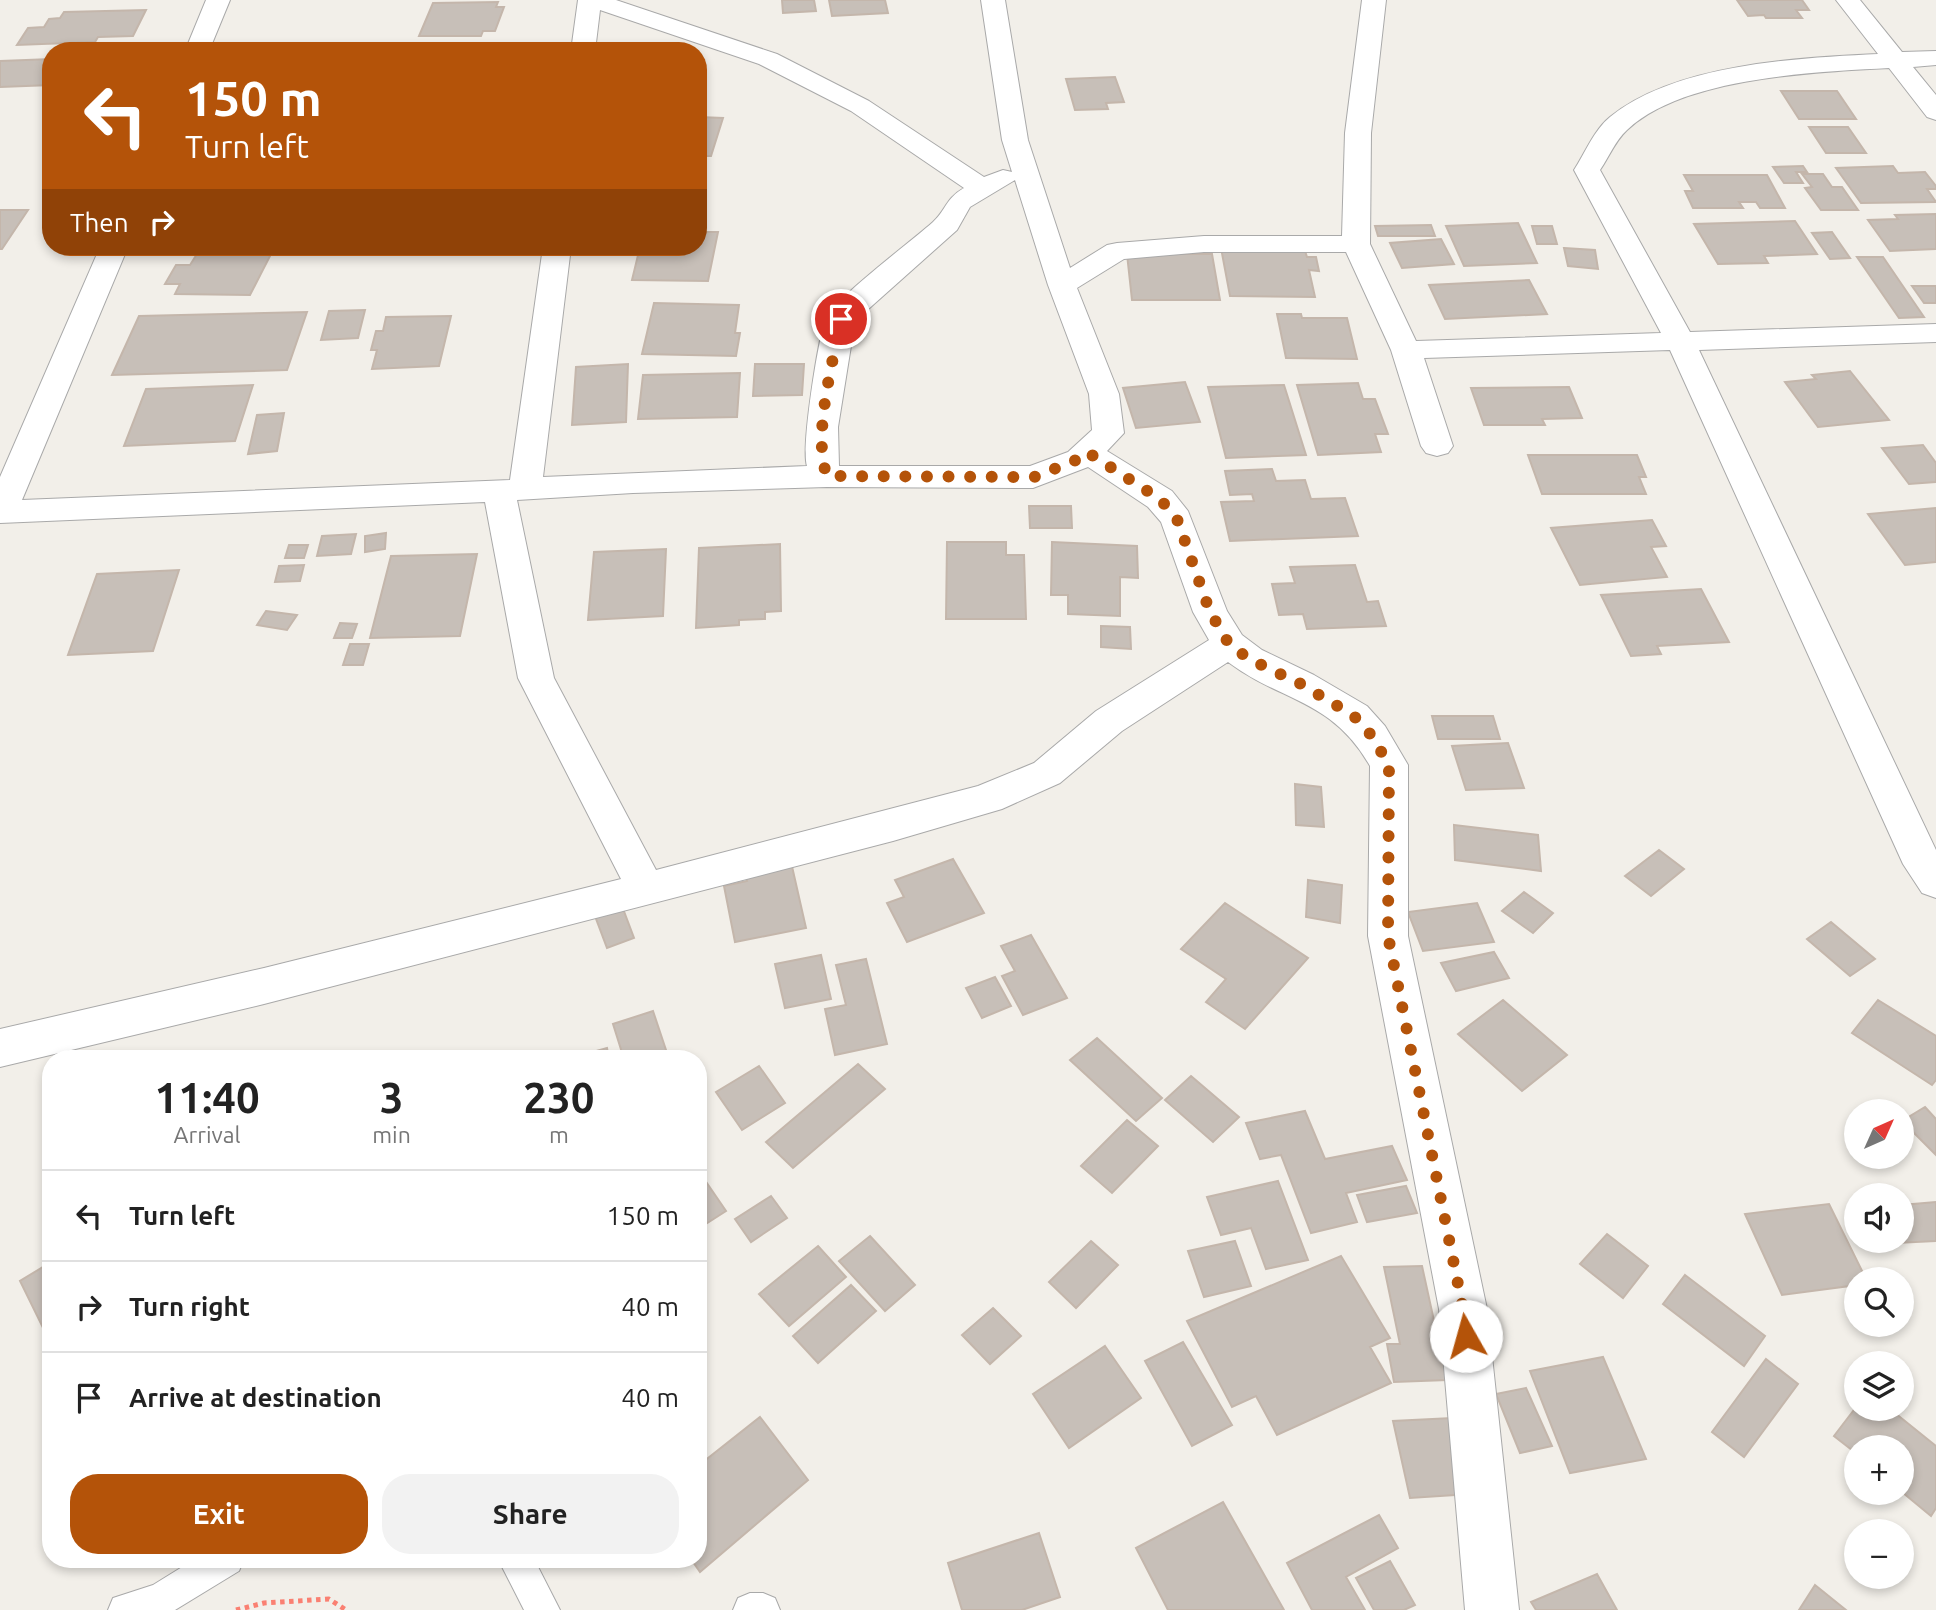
<!DOCTYPE html>
<meta charset="utf-8">
<style>
body{margin:0;font-family:Ubuntu,sans-serif;background:#f2f2f2;color:#222;height:100vh;display:flex;flex-direction:column;font-size:26px;white-space:nowrap}
*{box-sizing:border-box;margin:0}
p{font-size:23px;color:#767676}
.icon{flex:none;width:38px;height:38px;fill:none;stroke:currentColor;stroke-width:2;stroke-linecap:round;stroke-linejoin:round}
.map{position:relative;flex:1;overflow:hidden}
.side{position:absolute;left:42px;top:1050px;width:665px;height:518px;display:flex;flex-direction:column;background:#fff;border-radius:28px;box-shadow:0 4px 10px #0003}
.side>*{flex:none}
.guide{position:absolute;left:42px;top:42px;width:665px;height:214px;border-radius:28px;box-shadow:0 4px 10px #0003;background:#b45309;color:#fff;overflow:hidden}
.needle{width:46px;rotate:45deg}
.buttons{position:absolute;left:1844px;top:1099px;display:grid;gap:14px}
.buttons a{display:grid;place-items:center;width:70px;height:70px;border-radius:50%;background:#fff;box-shadow:0 4px 10px #0003;font-size:35px}
.pin{position:absolute;display:grid;place-items:center;width:60px;height:60px;color:#fff;margin:-30px;border:4px solid #fff;border-radius:50%;box-shadow:0 2px 7px #0007}
.me{position:absolute;width:77px;margin:-38px;rotate:353deg;stroke-linejoin:round;filter:drop-shadow(0 0 5px #0008)}
.turn{display:flex;align-items:center;gap:24px;height:147px;padding:0 28px;font-size:32px}
.turn .icon{width:91px;height:91px;stroke-width:2.5}
.turn b{display:block;font-size:49px;line-height:60px}
.then{display:flex;align-items:center;height:66px;padding:0 28px;background:#0003;gap:14px;font-size:26px}
.eta{display:flex;justify-content:space-evenly;align-items:center;height:119px;text-align:center}
.eta b{font-size:42px;font-weight:700;line-height:49px}
.button{display:flex;gap:14px;margin-top:auto;padding:14px 28px}
.button a{flex:1;height:80px;border-radius:28px;background:#b45309;color:#fff;font-size:28px;font-weight:700;line-height:80px;text-align:center}
.button a+a{background:#f2f2f2;color:#222}
ul{padding:0;list-style:none}
li{display:flex;align-items:center;gap:21px;height:91px;padding:0 28px;border-top:2px solid #e0e0e0}
li div{flex:1}
li b{display:block;font-size:26px}
li em{font-style:normal}
.map>svg:first-child{display:block}
</style>
<div class="map">
<svg width="1936" height="1610" viewBox="0 0 1936 1610">
<rect width="100%" height="100%" fill="#f2efe9"/>
<path fill="#c7bfb8" stroke="#c4b6ab" stroke-width="2" d="M782,0H814L816,11L783,13Z
M829,0H885L888,13L832,16Z
M1737,0H1802L1809,10H1796L1802,18H1766L1764,15L1748,16Z
M498,2L496,7H504L495,31H483L481,36H419L433,3Z
M146,10L133,36L98,37L95,42L17,45L28,28L44,27L49,19L60,18L64,12Z
M51,59V85L0,87V61Z
M1115,77L1124,102L1106,103L1108,109L1075,110L1066,79Z
M1781,91H1837L1856,119H1799Z
M698,117L723,118L711,156H698Z
M1809,127H1848L1866,153H1826Z
M1803,166L1807,172H1796L1803,183H1784L1773,167Z
M1893,166L1898,173L1925,172L1936,186V189H1927L1936,202L1861,203L1836,168Z
M1802,174H1823L1832,187H1842L1858,210H1821L1805,188L1812,187Z
M1684,175H1767L1785,208H1760L1756,202H1739L1743,208H1693L1685,191H1693Z
M0,210H28L2,249H0Z
M1936,214V249L1890,251L1868,220L1898,219L1895,215Z
M1795,221L1817,254L1764,256L1768,263L1718,264L1694,224Z
M1518,223L1537,263L1464,266L1446,226Z
M1431,225L1435,236H1378L1375,226Z
M1532,226H1552L1557,244H1537Z
M698,232H718L708,281L632,280L640,247H698Z
M1832,232L1850,258L1830,259L1812,233Z
M1441,239L1454,264L1402,268L1390,243Z
M1221,248H1304L1307,257H1316L1319,271L1309,270L1315,297L1230,296Z
M1564,248L1595,250L1598,269L1568,266Z
M197,254H271L250,295L175,294L180,284H165L176,265H190Z
M1127,254H1212L1220,300H1132Z
M1857,257H1883L1924,317L1899,318Z
M1529,280L1547,314L1445,319L1429,285Z
M1912,286H1936V303H1924Z
M654,303L739,305L735,333H740L736,356L642,354Z
M365,310L358,338L321,340L329,311Z
M307,312L287,370L112,375L139,316Z
M1277,314H1301L1302,318H1347L1357,359L1286,358Z
M451,316L439,366L372,369L377,350H371L376,331H383L386,317Z
M628,364L626,422L572,425L576,367Z
M755,364H804L802,395L753,396Z
M1850,371L1889,420L1818,427L1785,382L1816,379L1812,375Z
M740,373L737,417L638,419L643,375Z
M1185,382L1200,422L1136,428L1123,388Z
M1358,383L1363,399H1375L1388,434H1375L1381,452L1318,455L1297,385Z
M253,385L235,441L124,446L146,389Z
M1284,385L1306,455L1226,458L1208,387Z
M1569,387L1582,418L1542,419L1545,425H1484L1471,388Z
M284,413L277,451L248,454L257,415Z
M1923,445L1936,463V482L1909,484L1882,448Z
M1528,455H1637L1646,477H1639L1646,494H1542Z
M1272,469L1276,481L1305,480L1311,499L1345,498L1358,536L1230,541L1221,502L1254,501L1252,494L1230,495L1225,471Z
M1029,506H1071L1072,528H1030Z
M1936,508V562L1905,565L1868,514Z
M1652,520L1666,546L1651,547L1667,577L1580,585L1551,528Z
M386,533L385,549L365,552V536Z
M356,534L351,554L317,556L322,536Z
M947,542H1006V555H1024L1026,619H946Z
M1052,542L1137,546L1138,578L1120,577V616L1068,614V595H1051Z
M780,544L781,611L765,612V619L739,620V625L696,628L699,548Z
M289,545H308L304,558H285Z
M666,549L663,616L588,620L594,552Z
M477,554L460,636L370,638L391,556Z
M304,565L300,581L275,582L279,566Z
M1355,565L1367,602L1378,601L1386,626L1307,629L1303,614L1279,615L1272,584L1295,583L1290,567Z
M179,570L153,651L68,655L97,574Z
M1701,589L1729,642L1657,646L1661,654L1631,656L1601,595Z
M266,611L297,615L287,630L257,625Z
M340,623L357,624L352,638H334Z
M1101,626L1130,627L1131,649L1101,647Z
M350,644H369L363,665H343Z
M1432,716H1493L1500,739H1438Z
M1508,743L1524,788L1466,790L1452,746Z
M1295,784L1321,787L1324,827L1296,825Z
M1454,825L1538,835L1541,871L1455,860Z
M1659,850L1684,869L1651,896L1625,876Z
M953,859L984,913L907,942L887,903L904,897L895,880Z
M791,862L806,928L735,942L724,886L747,881L745,871Z
M1308,880L1342,885L1340,923L1306,917Z
M1524,892L1553,913L1533,933L1502,911Z
M1225,903L1308,958L1245,1029L1206,1002L1226,979L1181,949Z
M1477,903L1494,942L1423,951L1408,912Z
M622,906L634,938L607,948L595,916Z
M1831,922L1875,959L1850,976L1807,939Z
M1031,935L1067,998L1023,1015L1002,976L1015,971L1001,946Z
M1494,952L1509,978L1456,991L1441,963Z
M821,955L831,999L785,1008L775,964Z
M866,959L887,1044L835,1055L825,1009L846,1005L836,965Z
M995,977L1011,1006L982,1018L966,988Z
M1503,1000L1567,1055L1522,1091L1458,1034Z
M1878,1000L1936,1036V1080L1932,1085L1852,1033Z
M653,1011L669,1059H624L613,1024Z
M1097,1038L1162,1098L1136,1121L1070,1060Z
M607,1048L609,1059H571V1058Z
M858,1064L885,1089L793,1168L766,1142Z
M759,1066L785,1103L742,1130L716,1092Z
M1191,1076L1239,1117L1213,1142L1165,1100Z
M1925,1107L1936,1119V1155L1902,1121Z
M1305,1111L1325,1159L1392,1146L1407,1180L1346,1193L1357,1222L1311,1233L1281,1155L1260,1159L1246,1123Z
M1127,1120L1158,1146L1112,1193L1081,1166Z
M698,1170L726,1211L698,1229Z
M1278,1181L1308,1260L1266,1269L1251,1228L1221,1235L1207,1197Z
M1406,1186L1417,1213L1367,1222L1357,1195Z
M771,1196L787,1218L751,1242L735,1219Z
M1936,1202V1241L1896,1243L1895,1241H1902V1205Z
M1829,1204L1866,1279H1857V1285L1782,1295L1745,1214Z
M1607,1234L1648,1266L1623,1298L1580,1264Z
M870,1236L915,1285L885,1311L839,1261Z
M1091,1241L1118,1265L1076,1308L1049,1282Z
M1235,1241L1251,1286L1204,1297L1188,1251Z
M818,1246L846,1277L789,1326L759,1294Z
M1341,1256L1390,1338L1370,1347L1391,1383L1277,1435L1256,1396L1232,1407L1187,1321Z
M51,1262V1344L20,1281Z
M1422,1266L1447,1380L1394,1382L1387,1344H1400L1384,1267Z
M1685,1275L1765,1336L1744,1366L1663,1304Z
M851,1285L876,1311L818,1363L793,1336Z
M993,1308L1021,1336L990,1364L962,1335Z
M1183,1342L1232,1425L1192,1446L1145,1361Z
M1105,1346L1141,1398L1069,1448L1033,1394Z
M1603,1357L1646,1459L1570,1473L1530,1371Z
M1766,1359L1798,1384L1744,1457L1712,1432Z
M1526,1388L1552,1446L1520,1453L1496,1394Z
M1857,1406V1409H1890L1936,1446V1508L1931,1516L1902,1492V1447H1857V1454L1834,1436Z
M760,1417L808,1480L700,1572L691,1559H698V1466Z
M1452,1418L1470,1494L1410,1498L1393,1421Z
M1223,1502L1284,1610H1168L1136,1548Z
M1379,1515L1398,1548L1346,1577L1365,1610H1312L1287,1563Z
M1039,1533L1060,1597L1022,1610H962L948,1563Z
M1390,1561L1415,1605L1404,1610H1374L1356,1578Z
M1597,1574L1617,1610H1536L1531,1602Z
M1815,1585L1846,1610H1799Z"/>
<g fill="none" stroke-linecap="round" stroke-linejoin="round">
<defs>
<path id="service" d="M195,1559H244L239,1571L175,1610H108L113,1598L153,1585Z
M498,1559H534L560,1610H524Z
M750,1593H763L775,1598L780,1610H733L738,1598Z"/>
<path id="minor" d="M206,0H230L209,51H185Z
M578,0H616L777,54L869,101L984,177L1003,170L1012,172L1002,140L981,0H1005L1028,140L1070,268L1107,245L1117,243L1204,236H1342L1345,133L1362,0H1386L1371,133L1370,244L1416,341L1661,333L1574,170C1585,153 1594,130 1610,117C1675,64 1797,58 1878,54L1836,0H1860L1902,52L1936,51V65L1913,67L1936,95V120L1927,117L1889,68C1816,72 1682,77 1627,130C1615,141 1609,157 1600,170L1690,332L1936,324V342L1699,350L1936,850V898L1922,893L1903,864L1670,350L1424,358L1453,446L1448,453L1437,456L1426,453L1421,446L1391,350L1346,252H1204L1124,259L1077,288L1119,394L1124,433L1107,451L1172,491L1188,511L1227,611L1242,635L1262,650L1314,675L1367,706L1385,726L1408,765V936L1487,1309L1519,1610H1465L1439,1309L1368,936L1370,766C1332,699 1281,702 1228,662L1122,731L1060,783L1002,809L893,841L264,1004L0,1067V1029L264,968L621,879L518,678L485,502L0,523V477L100,247H128L22,500L510,480L543,247H571L543,477L807,466C801,448 818,338 826,319C835,298 912,241 933,222C947,209 945,199 964,188L851,111L759,64L600,10L595,51H571ZM1015,180L1048,285L1089,394L1092,430L1068,452L1030,466H839L838,427L855,321L957,230L970,207ZM1088,467L1148,507L1161,522L1193,612L1209,640L1096,711L1034,763L978,786L656,870L554,678L517,500L633,493L827,487L1033,488Z"/>
</defs>
<use href="#service" stroke="#a9a9a9" stroke-width="2"/>
<use href="#minor" stroke="#a9a9a9" stroke-width="2"/>
<path stroke="#fa8072" stroke-width="5" stroke-dasharray="4.5 4.5" stroke-linecap="butt" d="M236,1610L264,1603L329,1599L346,1610"/>
<use href="#service" fill="#fff" fill-rule="evenodd"/>
<use href="#minor" fill="#fff" fill-rule="evenodd"/>
</g>
<g fill="none" stroke-linecap="round" stroke-linejoin="round">
<path stroke="#b45309" stroke-width="12" stroke-dasharray="0 21.6" d="M841,319C833,363 812,436 827,476L1034,477L1079,459L1087,452L1160,499L1177,519L1210,612L1229,644L1249,659L1301,684L1354,716L1372,736L1389,765L1388,936L1463,1309L1466,1336"/>
</g>
</svg>
<div class="buttons">
<a><svg class="needle" viewBox="-14 -14 28 28"><path d="M0-13l5 13h-10z" fill="#e53935"/><path d="M0 13l5-13h-10z" fill="#767676"/></svg></a>
<a><svg class="icon" aria-label="sound" viewBox="0 0 24 24"><path d="M4 9h4l5-4v14l-5-4H4zM17 9q2 3 0 6"/></svg></a>
<a><svg class="icon" aria-label="search" viewBox="0 0 24 24"><circle cx="10" cy="10" r="6"/><path d="M15 15l6 6"/></svg></a>
<a><svg class="icon" aria-label="layers" viewBox="0 0 24 24"><path d="M12 4l9 5-9 5-9-5zM3 14l9 5 9-5"/></svg></a>
<a>+</a>
<a>−</a>
</div>
<div class="pin" style="left:841px;top:319px;background:#d93025"><svg class="icon" aria-label="arrive" viewBox="0 0 24 24"><path d="M6 21V4h12l-3 4 3 4H6"/></svg></div>
<svg class="me" style="left:1466px;top:1336px" viewBox="-20 -20 40 40"><circle r="19" fill="#fff"/><path d="M0-13L10 11 0 6-10 11z" fill="#b45309"/></svg>
<div class="guide">
<div class="turn"><svg class="icon" aria-label="left" viewBox="0 0 24 24"><path d="M17 20v-9H6M10 6l-5 5 5 5"/></svg><div><b>150 m</b>Turn left</div></div>
<div class="then">Then<svg class="icon" aria-label="right" viewBox="0 0 24 24"><path d="M7 20v-9h11M14 6l5 5-5 5"/></svg></div>
</div>
<section class="side">
<div class="eta">
<div><b>11:40</b><p>Arrival</p></div>
<div><b>3</b><p>min</p></div>
<div><b>230</b><p>m</p></div>
</div>
<ul>
<li><svg class="icon" aria-label="left" viewBox="0 0 24 24"><path d="M17 20v-9H6M10 6l-5 5 5 5"/></svg><div><b>Turn left</b></div><em>150 m</em></li>
<li><svg class="icon" aria-label="right" viewBox="0 0 24 24"><path d="M7 20v-9h11M14 6l5 5-5 5"/></svg><div><b>Turn right</b></div><em>40 m</em></li>
<li><svg class="icon" aria-label="arrive" viewBox="0 0 24 24"><path d="M6 21V4h12l-3 4 3 4H6"/></svg><div><b>Arrive at destination</b></div><em>40 m</em></li>
</ul>
<div class="button"><a>Exit</a><a>Share</a></div>
</section>
</div>
